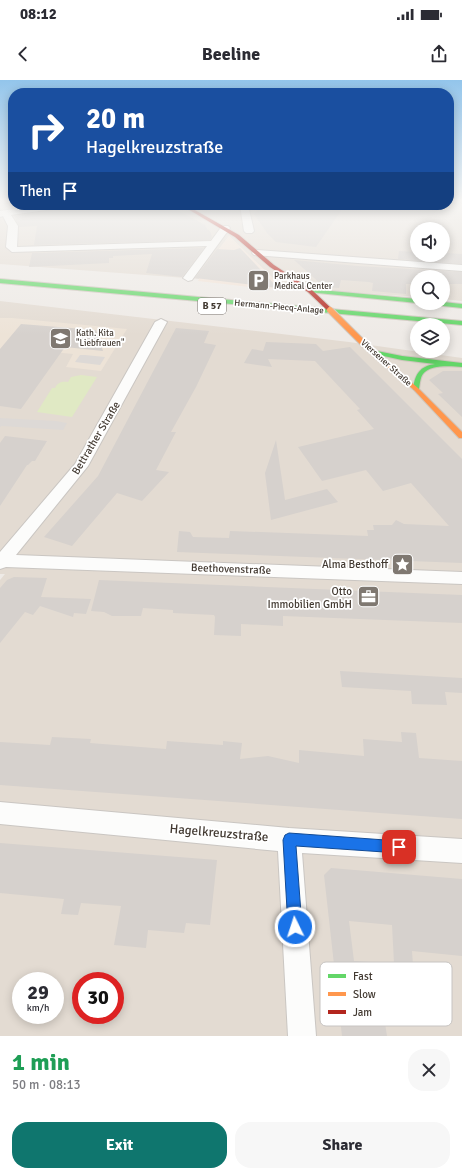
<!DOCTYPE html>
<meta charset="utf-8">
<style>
body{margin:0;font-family:Signika,sans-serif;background:#f7f7f7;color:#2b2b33;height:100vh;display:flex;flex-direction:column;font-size:15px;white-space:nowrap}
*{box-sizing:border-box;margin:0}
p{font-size:13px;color:#7c7c81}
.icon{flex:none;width:22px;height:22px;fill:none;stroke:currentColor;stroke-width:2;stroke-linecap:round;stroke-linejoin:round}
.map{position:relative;height:956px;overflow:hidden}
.drawer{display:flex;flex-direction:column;background:#fff;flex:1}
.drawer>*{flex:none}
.banner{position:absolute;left:8px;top:8px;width:446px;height:122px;border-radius:16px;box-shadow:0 2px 10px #0003;background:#1a4fa0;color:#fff;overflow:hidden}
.tools{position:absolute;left:410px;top:142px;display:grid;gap:8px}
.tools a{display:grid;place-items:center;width:40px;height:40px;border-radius:50%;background:#fff;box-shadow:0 2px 10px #0003;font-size:20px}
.speed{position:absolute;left:12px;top:892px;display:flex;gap:8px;font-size:20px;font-weight:700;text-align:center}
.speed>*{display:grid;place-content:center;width:52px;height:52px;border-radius:50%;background:#fff;box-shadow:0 2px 10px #0003;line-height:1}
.speed small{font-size:10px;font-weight:400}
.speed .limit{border:6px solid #d22;background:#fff;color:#111}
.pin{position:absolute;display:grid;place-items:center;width:34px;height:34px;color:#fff;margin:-17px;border-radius:8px;box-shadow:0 2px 6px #0006}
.me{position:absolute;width:44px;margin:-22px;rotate:356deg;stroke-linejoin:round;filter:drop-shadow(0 0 3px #0008)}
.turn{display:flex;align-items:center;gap:14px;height:84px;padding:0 12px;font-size:18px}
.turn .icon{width:52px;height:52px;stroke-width:2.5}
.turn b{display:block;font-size:28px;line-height:34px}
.then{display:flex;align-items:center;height:38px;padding:0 12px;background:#0003;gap:8px;font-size:15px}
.round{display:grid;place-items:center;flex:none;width:42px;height:42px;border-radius:16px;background:#f7f7f7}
.overview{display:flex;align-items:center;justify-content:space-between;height:68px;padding:0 12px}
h1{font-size:24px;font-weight:800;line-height:30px;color:#1e9e55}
.primary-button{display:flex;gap:8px;margin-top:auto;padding:8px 12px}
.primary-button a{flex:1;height:46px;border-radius:16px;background:#0f766e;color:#fff;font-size:16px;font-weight:800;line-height:46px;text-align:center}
.primary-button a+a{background:#f7f7f7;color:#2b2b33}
.status{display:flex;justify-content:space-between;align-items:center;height:28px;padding:0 20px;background:#fff;direction:ltr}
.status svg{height:11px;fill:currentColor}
header{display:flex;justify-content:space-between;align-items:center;height:52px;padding:0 12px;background:#fff;font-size:18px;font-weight:800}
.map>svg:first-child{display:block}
</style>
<div class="status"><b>08:12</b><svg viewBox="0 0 49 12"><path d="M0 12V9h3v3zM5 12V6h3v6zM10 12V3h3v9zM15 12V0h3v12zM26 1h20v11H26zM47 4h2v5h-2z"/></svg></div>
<header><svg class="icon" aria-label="back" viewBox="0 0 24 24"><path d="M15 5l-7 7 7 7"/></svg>Beeline<svg class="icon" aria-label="share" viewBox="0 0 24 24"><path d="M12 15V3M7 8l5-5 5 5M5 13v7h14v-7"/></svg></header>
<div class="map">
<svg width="462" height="956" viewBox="0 0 462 956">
<rect width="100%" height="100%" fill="#eeeae6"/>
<path fill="#e3dbd2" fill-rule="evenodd" d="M0,121H13V125H449V121H462V221L443,219V197H417V217L282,207L229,156L209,182L199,199L0,184ZM417,149H443V175H417Z
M0,221L349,262L462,278V956H0V500L5,494H0ZM21,901H55V935H21ZM81,901H115V935H81Z"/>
<path fill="#f2e3d7" d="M229,156L282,207L267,209L198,201L209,182Z"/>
<path fill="#ede3d7" d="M0,238H12L127,249L101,291L66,287L73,274L13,268L0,278Z"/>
<path fill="#e0e9c4" d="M81,295L97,297L72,337L37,332L52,308H55C58,302 62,301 68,302L71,297Z"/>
<path fill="#ddd9d6" d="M80,275H85L105,277L100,285L75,282Z
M0,338L56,341L67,343L63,350L2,346L0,347Z"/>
<path fill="#d6d1cd" d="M65,125H168L205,145L207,149L210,151L212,157L210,160L34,165L37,146L19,147L14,136L60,129Z
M263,125H345L316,167L276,162L267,153L254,134Z
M204,168L182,197L146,193L152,174L113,176V178H109V183L29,187L32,173Z
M240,168L241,169L278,208L195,198L217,169L234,170Z
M399,171L417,172V175H443L445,173L462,174V184L398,179Z
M294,180L358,186L462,192V204H443V197H417V204H406V214L372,211L373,203L369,202L341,200L339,208L327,207L322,205Z
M21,244L96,250L103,271L65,267L21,329L0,326V269Z
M176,248L209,251L204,263L216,265L196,307L171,352H176L156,390L169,392L142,421L117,413L72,466L44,457L98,396Z
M266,262L316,264L323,271L350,267L462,379V483L177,472L179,451L190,452L193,457L229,458L230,451L368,456L367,450H374L373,445H392L396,440L404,444L449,446L411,403L383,411L366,390L322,401L298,367L374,349L357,330L360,329L315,281L268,279L272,287L244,283L252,269L263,271Z
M443,291H462V337L438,314L443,313L429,300Z
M5,356L47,361L35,381H32L28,385H27L0,426V363Z
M276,360L285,420L327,409L338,422L271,440L265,393Z
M14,497L47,498L41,517L91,519L86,534L74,533L73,537L40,526L33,535L25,532L0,563V508L7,500Z
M99,500L462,515V543L283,536V546L241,544V556L214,555L215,537L214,535L173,533V530L143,528L141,536H112L104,532L91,531Z
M340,591L462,598V613L445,612L447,625L412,624L411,611L342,607Z
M401,652L416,653L419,678L462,681V739L0,705V662L50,665L52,657L91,659L90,663L166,669L167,661L223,665V661L242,663L240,679L268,676L299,683V670L364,676L363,659L402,662Z
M0,763L217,780L210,845L186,843L184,853L148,850L146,868L114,865L121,826L81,823L78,835L61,834L64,819L0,813Z
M331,788L462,799V876L412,871L413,885L394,883L392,845L349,841L354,881L388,883L396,929L383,930L387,956H342L324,795Z"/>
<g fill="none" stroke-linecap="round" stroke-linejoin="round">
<defs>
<path id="street" d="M43,125H64L60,128L11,135L18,146L17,167L211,161L222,146H228L230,148L192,200L188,201L183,198L207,166L12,172L6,167L8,146L3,136L0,137V131Z
M240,125H248L254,151L252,153H246L244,151Z
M257,170L462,185V191L254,175L252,173L254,171Z
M161,239L167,242L88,386L16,475L462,492V504L6,487L0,489V472L75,384L155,242Z
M0,722L289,748L462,759V783L302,773L316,956H288L278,771L0,744Z"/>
<path id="fast" d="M0,199L462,241V245L0,203Z
M310,209L417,219V223L308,212V210Z
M443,222L462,224V228L434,225L431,223Z
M372,270L402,276L462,283V287C452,286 430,284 423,294C420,298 420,304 419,309L416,311L413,309C415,294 420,286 435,284L402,280L370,273V271Z"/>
<path id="slow" d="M366,264L418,308L462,352V358H459L414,310L364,267L363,266Z"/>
<path id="jam" d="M181,125H186L239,155L274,185L312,210L332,229V231H328L308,212L270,187L235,157Z"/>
</defs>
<use href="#street" stroke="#cac6c2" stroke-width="2"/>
<use href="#fast" stroke="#cfc7be" stroke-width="2"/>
<use href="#slow" stroke="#cfc7be" stroke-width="2"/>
<use href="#jam" stroke="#cfc7be" stroke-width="2"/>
<use href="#street" fill="#fcfcfb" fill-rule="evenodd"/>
<use href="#fast" fill="#63d668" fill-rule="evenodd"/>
<use href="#slow" fill="#ff974d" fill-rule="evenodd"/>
<use href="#jam" fill="#b3261e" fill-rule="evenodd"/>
<defs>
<path id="slow-bridge" d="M330,230L366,266"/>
</defs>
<use href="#slow-bridge" stroke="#cfc7be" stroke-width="8" stroke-linecap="butt"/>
<use href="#slow-bridge" stroke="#ff974d" stroke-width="6"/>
</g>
<linearGradient id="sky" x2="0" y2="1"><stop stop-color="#93c5eb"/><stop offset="0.47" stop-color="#f7f6f4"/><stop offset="1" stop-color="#f7f6f4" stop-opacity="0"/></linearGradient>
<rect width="462" height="255" fill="url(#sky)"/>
<path fill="#1a73e8" stroke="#114b97" d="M289,753L399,761L404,762L406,767L404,771L399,773L296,766L302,847L300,852L295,854L290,852L288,847L283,760L285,755Z"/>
<defs>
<symbol id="parking-square" viewBox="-11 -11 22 22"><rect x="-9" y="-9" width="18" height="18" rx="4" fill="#7f7871" stroke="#fff"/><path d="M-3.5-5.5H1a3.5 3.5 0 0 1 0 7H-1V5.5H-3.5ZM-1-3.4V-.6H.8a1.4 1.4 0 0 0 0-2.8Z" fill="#fff"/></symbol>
<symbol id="school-square" viewBox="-11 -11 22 22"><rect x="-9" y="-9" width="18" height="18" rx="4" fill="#7f7871" stroke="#fff"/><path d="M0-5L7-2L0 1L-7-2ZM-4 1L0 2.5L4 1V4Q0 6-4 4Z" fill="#fff"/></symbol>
<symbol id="sight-square" viewBox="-11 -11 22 22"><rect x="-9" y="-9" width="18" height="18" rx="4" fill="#7f7871" stroke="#fff"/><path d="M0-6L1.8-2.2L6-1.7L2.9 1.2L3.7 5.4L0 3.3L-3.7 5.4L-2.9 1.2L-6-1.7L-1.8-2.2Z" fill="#fff"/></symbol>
<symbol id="office-square" viewBox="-11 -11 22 22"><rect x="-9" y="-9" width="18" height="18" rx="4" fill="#7f7871" stroke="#fff"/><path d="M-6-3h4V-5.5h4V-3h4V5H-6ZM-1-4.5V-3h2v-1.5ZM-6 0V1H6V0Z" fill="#fff"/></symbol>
</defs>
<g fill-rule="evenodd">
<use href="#parking-square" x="246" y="188" width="25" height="25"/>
<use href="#school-square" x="48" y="246" width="25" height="25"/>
<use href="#sight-square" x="390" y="472" width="25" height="25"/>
<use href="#office-square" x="356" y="504" width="25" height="25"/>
</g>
<g text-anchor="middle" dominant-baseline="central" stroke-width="3.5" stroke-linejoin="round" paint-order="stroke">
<g font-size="9" fill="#433a32" stroke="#fff" text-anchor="start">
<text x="274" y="196">Parkhaus<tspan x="274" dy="10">Medical Center</tspan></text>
<text x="76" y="253">Kath. Kita<tspan x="76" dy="10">"Liebfrauen"</tspan></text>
</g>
<g font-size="9" fill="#433a32" stroke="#fff">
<text transform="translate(279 227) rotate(5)">Hermann-Piecq-Anlage</text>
<text transform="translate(386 283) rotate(42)">Viersener Straße</text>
</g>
<rect fill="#fff" stroke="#7b7570" stroke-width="1" x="198" y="218" width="28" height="16" rx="3"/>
<g font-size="10" font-weight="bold" fill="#433a32">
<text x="212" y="226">B 57</text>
</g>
<g font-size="11" fill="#433a32" stroke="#fff">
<text transform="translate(96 358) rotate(-59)">Bettrather Straße</text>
<text transform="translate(231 489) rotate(2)">Beethovenstraße</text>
</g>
<g font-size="11" fill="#433a32" stroke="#fff" text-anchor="end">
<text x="388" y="484">Alma Besthoff</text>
<text x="352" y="511">Otto<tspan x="352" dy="13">Immobilien GmbH</tspan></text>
</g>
<g font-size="13" fill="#433a32" stroke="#fff">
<text transform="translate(219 753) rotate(5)">Hagelkreuzstraße</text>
</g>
</g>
<rect x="320" y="882" width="132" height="64" rx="6" fill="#fff" stroke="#c7c4c2" stroke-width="1"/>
<rect x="328" y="894" width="18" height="4" fill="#63d668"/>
<rect x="328" y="912" width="18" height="4" fill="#ff974d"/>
<rect x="328" y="930" width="18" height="4" fill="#b3261e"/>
<g font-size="11" fill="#433a32">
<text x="353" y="900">Fast</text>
<text x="353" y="918">Slow</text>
<text x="353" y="936">Jam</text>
</g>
</svg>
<div class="tools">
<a><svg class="icon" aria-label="sound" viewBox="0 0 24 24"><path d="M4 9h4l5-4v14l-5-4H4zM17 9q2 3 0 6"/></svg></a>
<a><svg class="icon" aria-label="search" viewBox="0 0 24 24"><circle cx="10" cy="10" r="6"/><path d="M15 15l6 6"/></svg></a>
<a><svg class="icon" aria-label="layers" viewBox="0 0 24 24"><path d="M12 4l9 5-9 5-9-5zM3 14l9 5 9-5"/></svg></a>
</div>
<div class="speed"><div>29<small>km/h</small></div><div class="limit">30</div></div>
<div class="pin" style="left:399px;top:767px;background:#d93025"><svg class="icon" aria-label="arrive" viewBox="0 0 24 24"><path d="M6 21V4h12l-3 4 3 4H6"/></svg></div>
<svg class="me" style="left:295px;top:847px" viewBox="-20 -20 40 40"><circle r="17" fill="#1a73e8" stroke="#fff" stroke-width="3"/><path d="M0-11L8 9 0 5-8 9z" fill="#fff"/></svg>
<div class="banner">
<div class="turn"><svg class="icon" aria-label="right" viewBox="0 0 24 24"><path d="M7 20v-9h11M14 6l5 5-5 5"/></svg><div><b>20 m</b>Hagelkreuzstraße</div></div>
<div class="then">Then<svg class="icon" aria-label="arrive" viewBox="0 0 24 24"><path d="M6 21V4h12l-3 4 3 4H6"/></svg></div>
</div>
</div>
<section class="drawer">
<div class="overview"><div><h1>1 min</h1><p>50 m · 08:13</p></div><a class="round"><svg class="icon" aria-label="close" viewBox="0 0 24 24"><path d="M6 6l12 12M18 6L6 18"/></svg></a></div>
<div class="primary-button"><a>Exit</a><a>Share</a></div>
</section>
